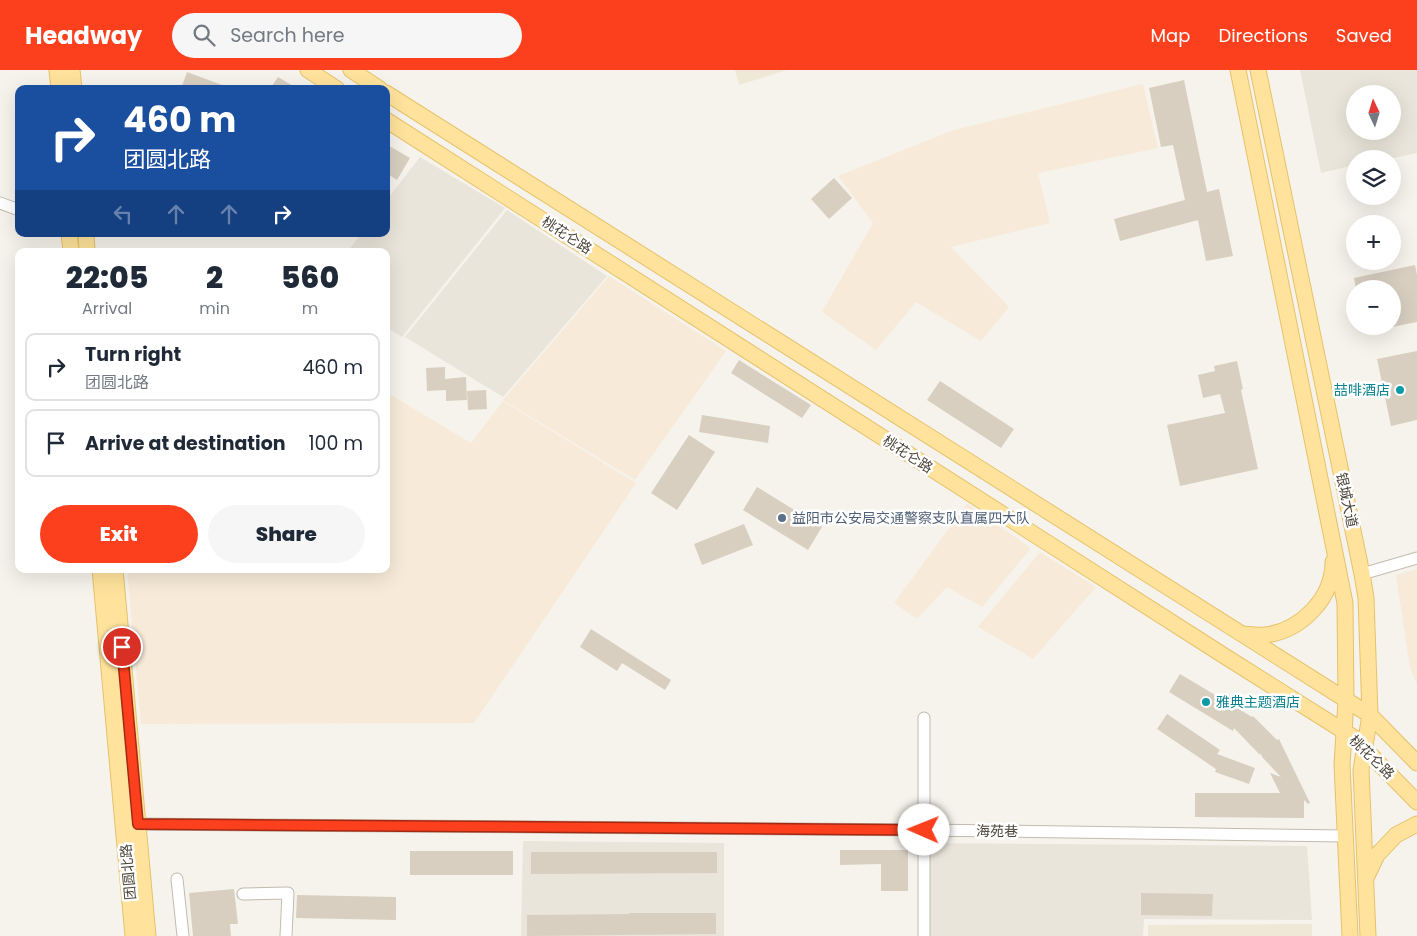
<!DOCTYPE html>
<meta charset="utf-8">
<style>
body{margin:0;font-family:Poppins,"Noto Sans SC",sans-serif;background:#f6f6f7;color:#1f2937;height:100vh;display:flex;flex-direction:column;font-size:19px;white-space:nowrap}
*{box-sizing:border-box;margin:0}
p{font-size:16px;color:#747a83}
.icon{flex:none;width:28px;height:28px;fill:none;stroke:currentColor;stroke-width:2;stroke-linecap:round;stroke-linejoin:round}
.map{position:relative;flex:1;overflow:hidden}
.side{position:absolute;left:15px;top:178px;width:375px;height:325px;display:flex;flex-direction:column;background:#fff;border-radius:10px;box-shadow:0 5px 20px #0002}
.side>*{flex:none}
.banner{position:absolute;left:15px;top:15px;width:375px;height:152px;border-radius:10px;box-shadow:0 5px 20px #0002;background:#1a4fa0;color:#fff;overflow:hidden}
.needle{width:32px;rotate:356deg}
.controls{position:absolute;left:1346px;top:15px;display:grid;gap:10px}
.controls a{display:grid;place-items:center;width:55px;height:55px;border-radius:50%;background:#fff;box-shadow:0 5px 20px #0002;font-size:25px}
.pin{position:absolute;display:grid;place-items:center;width:42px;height:42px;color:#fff;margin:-21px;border:2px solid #fff;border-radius:50%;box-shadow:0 1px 5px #0007}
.me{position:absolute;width:55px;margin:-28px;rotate:271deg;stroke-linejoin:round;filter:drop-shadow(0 0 4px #0008)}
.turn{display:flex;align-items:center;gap:18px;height:105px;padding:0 25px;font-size:22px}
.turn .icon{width:65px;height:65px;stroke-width:2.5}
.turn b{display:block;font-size:35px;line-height:42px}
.lanes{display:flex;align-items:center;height:48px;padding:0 25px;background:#0003;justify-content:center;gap:25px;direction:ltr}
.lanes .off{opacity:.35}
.eta{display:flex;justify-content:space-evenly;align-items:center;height:85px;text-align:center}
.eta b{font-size:30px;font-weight:800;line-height:35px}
.action{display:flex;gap:10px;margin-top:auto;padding:10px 25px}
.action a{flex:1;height:58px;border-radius:30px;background:#fc3f1d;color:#fff;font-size:20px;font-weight:800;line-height:58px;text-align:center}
.action a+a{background:#f6f6f7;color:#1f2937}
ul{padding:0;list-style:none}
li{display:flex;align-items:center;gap:15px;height:68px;margin:0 10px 8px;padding:0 15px;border:2px solid #e0e1e3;border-radius:10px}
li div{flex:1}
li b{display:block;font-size:19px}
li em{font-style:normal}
header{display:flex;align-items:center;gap:30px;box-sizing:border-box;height:70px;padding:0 25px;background:#fc3f1d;color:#fff}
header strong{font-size:24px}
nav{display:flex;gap:28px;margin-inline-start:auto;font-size:18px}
.search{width:350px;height:45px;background:#f6f6f7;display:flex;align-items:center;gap:12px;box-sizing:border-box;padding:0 18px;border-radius:28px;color:#747a83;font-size:19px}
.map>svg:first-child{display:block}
</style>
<header>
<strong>Headway</strong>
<div class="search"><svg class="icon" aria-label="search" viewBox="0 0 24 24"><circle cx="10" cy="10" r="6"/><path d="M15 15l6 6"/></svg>Search here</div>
<nav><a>Map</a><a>Directions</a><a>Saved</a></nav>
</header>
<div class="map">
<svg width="1417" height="866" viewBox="0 0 1417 866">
<rect width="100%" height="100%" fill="#f6f3ec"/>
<path fill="#eae5da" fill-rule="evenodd" d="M1300,0H1417V83L1388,89H1355V95L1321,103ZM1355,24H1392V61H1355Z
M420,87L505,138L402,267L386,257V181H348L361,164H386V131Z
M507,140L607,206L503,327L405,267Z
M523,771L724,773V866H521Z
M930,773L1307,776L1312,850L1144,849L1143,866H930Z"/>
<path fill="#f7ead8" d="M1143,14L1158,78L1038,103L1050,153L951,177L1009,237L981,271L916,232L876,280L822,242L873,153L838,106L954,60Z
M609,206L726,281L635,410L503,330Z
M386,322L471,373L503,331L636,413L474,653L141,654L127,499H386Z
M967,434L1031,478L982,537L947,517L917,549L894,533Z
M1040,482L1096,517L1033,589L978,557Z
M1417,499V614L1410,598L1396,505Z"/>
<path fill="#efe8d6" d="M735,0H787L739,15Z
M1312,854V866H1148V855Z"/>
<path fill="#d8cfc1" d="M187,2L230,18V19H181Z
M278,7L298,19H270Z
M1184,10L1207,122L1219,119L1233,186L1206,191L1198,150L1120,171L1114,149L1185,130L1173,75L1161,77L1149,18Z
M386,74L410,88L397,110L386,103Z
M834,108L852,128L829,149L811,129Z
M1415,195L1417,205V252L1392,257V219H1356L1354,208Z
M1417,281V350L1391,356L1377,289Z
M739,290L811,335L802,348L731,303Z
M1237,291L1243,319L1241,320L1258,399L1180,416L1167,355L1225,343L1220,324L1203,328L1198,305L1215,301L1214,296Z
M445,297V309L466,307L467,330L446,331V320L427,321L426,298Z
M940,311L1014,359L1001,378L927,330Z
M486,320L487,339L468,340L467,321Z
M702,345L770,356L768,373L699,362Z
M689,365L715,382L677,440L651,423Z
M757,417L822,457L808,480L743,440Z
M744,454L753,475L702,495L694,474Z
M591,559L671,610L665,620L622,593L617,601L580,577Z
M1180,604L1252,647L1253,646L1277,670L1279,669L1310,733L1308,734L1304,730V748L1195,747V723H1280L1270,703L1281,707L1263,688L1260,683V685L1234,658L1233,661L1169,622Z
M1167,644L1220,680L1217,684L1255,698L1249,714L1215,702L1216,699L1157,659Z
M840,780H908V821H881V794L840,795Z
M410,781H513V805H410Z
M531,782H717V803L531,804Z
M234,819L238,854H230L231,866H193L189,823Z
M1141,823L1213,824L1212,846L1141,845Z
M297,825L396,827V850L296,848Z
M629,843H716V864L527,866V845L629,844Z"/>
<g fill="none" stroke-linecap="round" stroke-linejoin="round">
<defs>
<path id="minor" d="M0,133L19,140
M1362,504L1417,488
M138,754L924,760L1345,766
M177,809L183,866
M243,824L288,823L286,866
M924,866V648"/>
<path id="major" d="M57,0L59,19
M72,0L74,19
M308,0L337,19
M351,0L380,19
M1238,0L1345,533L1346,630L1342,695L1350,866
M1258,0L1362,504L1366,528L1370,645L1361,700L1368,866
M386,23L1370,645L1417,693
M386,50L1226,587L1353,667L1417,732
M69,164L71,181
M86,164L87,181
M100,499L133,866
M115,499L148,866
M1242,564C1250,564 1258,566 1265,565C1301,561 1333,528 1333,492
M1367,806L1377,785L1396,765L1417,754"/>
</defs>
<use href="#minor" stroke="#c2bbae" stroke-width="13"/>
<use href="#major" stroke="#e6c16a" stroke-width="17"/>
<use href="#minor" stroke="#fff" stroke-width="11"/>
<use href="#major" stroke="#ffe39c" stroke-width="15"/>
</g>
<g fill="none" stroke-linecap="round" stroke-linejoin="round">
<defs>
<path id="route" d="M122,577L138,754L924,760"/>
</defs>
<use href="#route" stroke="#a42913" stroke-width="12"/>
<use href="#route" stroke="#fc3f1d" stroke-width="9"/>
</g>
<g fill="#0f9aa8" stroke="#fff" stroke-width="2">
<circle cx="1400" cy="320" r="5"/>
<circle cx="1206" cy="632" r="5"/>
</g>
<circle fill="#5c6f8a" stroke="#fff" stroke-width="2" cx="782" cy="448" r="5"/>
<g text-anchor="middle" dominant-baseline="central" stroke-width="5" stroke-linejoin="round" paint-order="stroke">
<g font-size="14" fill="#4b4439" stroke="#fff">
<text transform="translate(567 165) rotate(33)">桃花仑路</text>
<text transform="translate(908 384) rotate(33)">桃花仑路</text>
<text transform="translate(1347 430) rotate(78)">银城大道</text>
<text transform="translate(1372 687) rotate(44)">桃花仑路</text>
<text transform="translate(997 761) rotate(1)">海苑巷</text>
<text transform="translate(128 802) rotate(-95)">团圆北路</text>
</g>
<g font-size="14" fill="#0d838f" stroke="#fff" text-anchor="end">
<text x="1390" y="320">喆啡酒店</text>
<text x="1216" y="632" text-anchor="start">雅典主题酒店</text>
</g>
<g font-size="14" fill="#4e5e75" stroke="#fff" text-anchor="start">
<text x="792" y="448">益阳市公安局交通警察支队直属四大队</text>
</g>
</g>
</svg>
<div class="controls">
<a><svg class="needle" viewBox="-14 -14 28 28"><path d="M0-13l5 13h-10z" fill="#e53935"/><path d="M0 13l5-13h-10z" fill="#747a83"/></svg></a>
<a><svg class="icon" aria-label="layers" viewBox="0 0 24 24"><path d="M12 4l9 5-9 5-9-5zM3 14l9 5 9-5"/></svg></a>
<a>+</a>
<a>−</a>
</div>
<div class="pin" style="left:122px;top:577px;background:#d93025"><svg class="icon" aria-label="arrive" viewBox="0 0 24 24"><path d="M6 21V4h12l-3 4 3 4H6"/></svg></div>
<svg class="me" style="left:924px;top:760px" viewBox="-20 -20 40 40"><circle r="19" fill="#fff"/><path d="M0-13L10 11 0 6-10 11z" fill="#fc3f1d"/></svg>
<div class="banner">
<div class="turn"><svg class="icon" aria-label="right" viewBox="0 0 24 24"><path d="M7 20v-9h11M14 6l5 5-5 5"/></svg><div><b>460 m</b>团圆北路</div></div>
<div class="lanes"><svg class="icon off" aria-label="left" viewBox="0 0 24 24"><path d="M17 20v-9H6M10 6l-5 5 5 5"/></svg><svg class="icon off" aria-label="ahead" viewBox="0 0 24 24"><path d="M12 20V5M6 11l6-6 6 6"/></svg><svg class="icon off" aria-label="ahead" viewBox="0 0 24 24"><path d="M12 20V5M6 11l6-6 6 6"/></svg><svg class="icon" aria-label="right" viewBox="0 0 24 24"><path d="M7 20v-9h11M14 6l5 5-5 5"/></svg></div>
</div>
<section class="side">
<div class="eta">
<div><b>22:05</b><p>Arrival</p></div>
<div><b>2</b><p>min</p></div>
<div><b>560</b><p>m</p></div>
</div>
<ul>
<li><svg class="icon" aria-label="right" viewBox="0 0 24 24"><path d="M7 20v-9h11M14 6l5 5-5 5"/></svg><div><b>Turn right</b><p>团圆北路</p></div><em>460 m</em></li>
<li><svg class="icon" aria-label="arrive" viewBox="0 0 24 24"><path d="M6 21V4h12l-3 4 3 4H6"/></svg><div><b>Arrive at destination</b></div><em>100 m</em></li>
</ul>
<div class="action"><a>Exit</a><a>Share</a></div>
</section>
</div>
